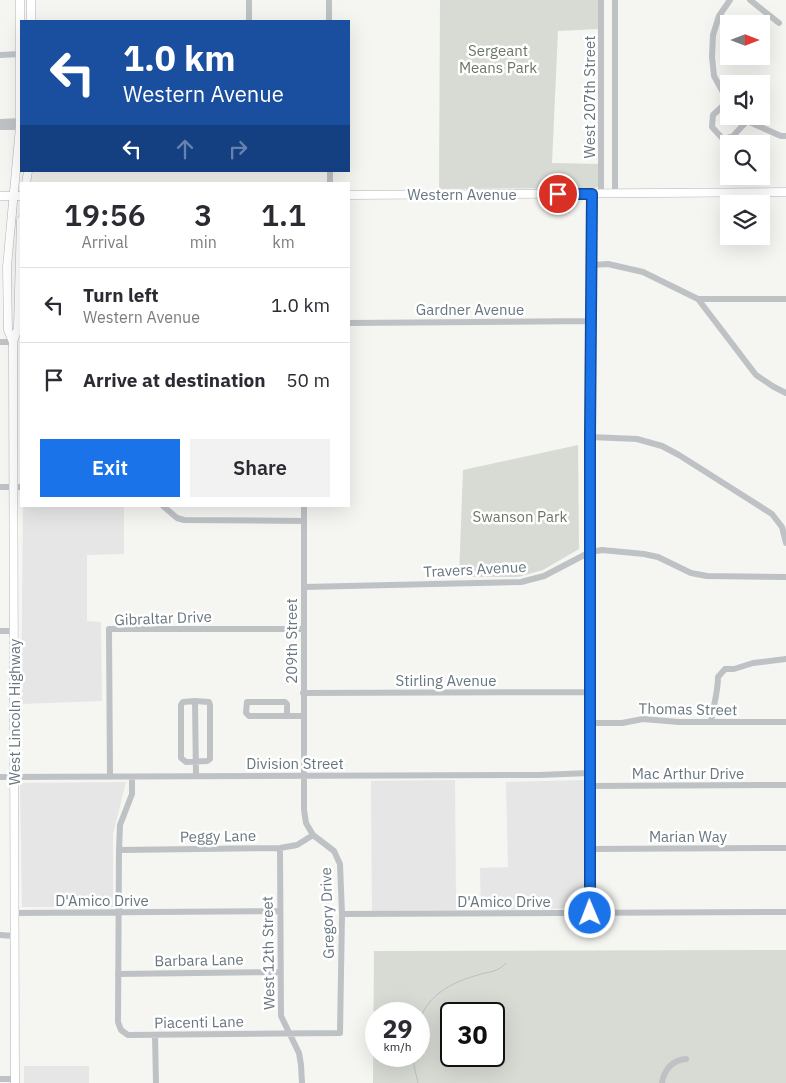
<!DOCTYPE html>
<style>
body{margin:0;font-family:"IBM Plex Sans",sans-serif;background:#f2f2f3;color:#2b2b33;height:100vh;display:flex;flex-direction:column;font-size:19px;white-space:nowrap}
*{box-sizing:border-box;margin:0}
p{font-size:16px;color:#7c7c81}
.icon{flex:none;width:28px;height:28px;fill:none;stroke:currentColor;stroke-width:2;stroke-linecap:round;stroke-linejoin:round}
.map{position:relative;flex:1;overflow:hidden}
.panel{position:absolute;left:20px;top:182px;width:330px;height:325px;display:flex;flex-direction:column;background:#fff;border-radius:0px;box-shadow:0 5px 20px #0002}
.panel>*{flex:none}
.top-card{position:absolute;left:20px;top:20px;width:330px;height:152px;border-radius:0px;box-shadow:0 5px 20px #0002;background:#1a4fa0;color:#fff;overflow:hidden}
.needle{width:32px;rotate:90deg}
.fabs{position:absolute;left:720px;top:15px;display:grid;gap:10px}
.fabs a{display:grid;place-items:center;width:50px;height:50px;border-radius:0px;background:#fff;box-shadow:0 5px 20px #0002;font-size:25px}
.speed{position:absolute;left:365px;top:1002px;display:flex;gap:10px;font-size:25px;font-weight:700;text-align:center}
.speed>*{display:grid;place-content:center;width:65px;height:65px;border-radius:50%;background:#fff;box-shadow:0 5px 20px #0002;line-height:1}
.speed small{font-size:12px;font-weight:400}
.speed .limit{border:2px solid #111;border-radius:8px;background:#fff;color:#111}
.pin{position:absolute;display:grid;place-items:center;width:42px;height:42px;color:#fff;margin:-21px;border:2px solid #fff;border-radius:50%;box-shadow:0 1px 5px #0007}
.me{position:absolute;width:55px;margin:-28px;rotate:359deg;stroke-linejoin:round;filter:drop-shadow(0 0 4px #0008)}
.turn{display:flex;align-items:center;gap:18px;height:105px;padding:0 20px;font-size:22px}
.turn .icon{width:65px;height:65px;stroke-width:2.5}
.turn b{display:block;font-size:35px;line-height:42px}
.lanes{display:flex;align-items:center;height:48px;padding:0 20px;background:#0003;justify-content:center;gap:25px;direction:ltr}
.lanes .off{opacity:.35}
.eta{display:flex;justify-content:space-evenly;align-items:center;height:85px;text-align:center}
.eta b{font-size:30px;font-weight:600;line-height:35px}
.action{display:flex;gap:10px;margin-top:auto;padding:10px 20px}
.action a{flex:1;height:58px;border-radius:0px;background:#1a73e8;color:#fff;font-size:20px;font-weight:600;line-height:58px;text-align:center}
.action a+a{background:#f2f2f3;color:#2b2b33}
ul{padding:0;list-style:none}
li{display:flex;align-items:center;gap:15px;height:75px;padding:0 20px;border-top:1px solid #e1e1e2}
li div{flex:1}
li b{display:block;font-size:19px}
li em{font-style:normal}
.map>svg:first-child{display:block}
</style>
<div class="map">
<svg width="786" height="1083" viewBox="0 0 786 1083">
<rect width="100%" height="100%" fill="#f5f5f2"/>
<path fill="#e5e6e5" d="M23,506H124V554L87,555V621L101,622L102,701L21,704Z
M455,780L456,910L372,911L371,781Z
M585,780L587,908L481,910L480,868L508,867L506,782Z
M126,782L113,834V907H22L20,783Z
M24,1066H89V1083H24Z"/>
<path fill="#d7dbd3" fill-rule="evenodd" d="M440,0H598V29L558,31L552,163L600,164L598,187L595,188L439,189Z
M578,445L579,549L543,570L518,577H459L463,470Z
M786,950V1083H373L374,951ZM376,1014H419V1056H376ZM451,1014H494V1056H451Z"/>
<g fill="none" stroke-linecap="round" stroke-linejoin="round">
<path stroke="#b6c1c4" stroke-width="1" d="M419,1022C427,995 452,982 478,975C490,971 497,973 506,963
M419,1039V1045
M414,1056V1066L418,1083"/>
<defs>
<path id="major" d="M31,0V21
M26,184L28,171
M349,195L786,192
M0,196H21
M13,342L8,330L7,267L20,127V0
M15,1083L13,342L18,328L21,220"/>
</defs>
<use href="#major" stroke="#b2b6b9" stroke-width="9"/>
<path stroke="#bec2c5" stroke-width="6" d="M249,0V21
M329,0V21
M601,0V193
M750,0L779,23
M0,55L20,54
M727,102L713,115L712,127L723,139L733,136L747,121
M729,103L714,76L712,57L713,35L719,16L730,0
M743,116L747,121L781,136H786
M0,122L20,121
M0,127H20
M330,171V184
M615,193V0
M592,265L608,264L643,272L698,299H786
M698,299L756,375L774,387L786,393
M349,323L592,321
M0,342H13
M590,437L637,439L662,446L679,455L772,514L782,527L786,543
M0,487H21
M163,506L177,518L184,520L304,521
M304,587L521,582L544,576L590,552L602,550L644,554L658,557L691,573L707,576L786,577
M0,631H13
M303,693L590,692
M195,701L209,702L210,705V759L207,761L186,762L181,758V705L183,702Z
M195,701L196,776
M287,716V704L285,702H247L246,713L249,716H304
M711,722C713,707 718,693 718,677L725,669H734L753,663L786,659
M590,723H622L643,719L679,722H786
M0,777L539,775L590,773
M110,777L109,629H303
M132,777V794L120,825L119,850L118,1022L121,1030L128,1035L340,1033L342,914L340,864L334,851L313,835L306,823L304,810V506
M590,786L786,785
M280,848L281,1016L299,1053L301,1065L302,1083
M590,849L786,848
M119,850L280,848L297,845L313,835
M14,913L280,911
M590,913V437L592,194
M342,914L786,912
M0,935L14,936
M118,974L280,972
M155,1035L156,1083
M0,1079H15
M662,1083C664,1070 672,1060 686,1059"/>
<use href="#major" stroke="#fff" stroke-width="8"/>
</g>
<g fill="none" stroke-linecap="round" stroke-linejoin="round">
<defs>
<path id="route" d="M558,194H592L590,437V913"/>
</defs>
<use href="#route" stroke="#114b97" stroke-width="12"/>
<use href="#route" stroke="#1a73e8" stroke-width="9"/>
</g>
<g text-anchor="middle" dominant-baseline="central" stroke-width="5" stroke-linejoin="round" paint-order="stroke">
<g font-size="15" fill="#6a7765" stroke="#fff">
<text x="498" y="50">Sergeant<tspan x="498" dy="17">Means Park</tspan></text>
<text x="520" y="516">Swanson Park</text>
</g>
<g font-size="15" fill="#67767f" stroke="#fff">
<text transform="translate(589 97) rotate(-90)">West 207th Street</text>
<text x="462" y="194">Western Avenue</text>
<text x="470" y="309">Gardner Avenue</text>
<text transform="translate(475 569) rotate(-3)">Travers Avenue</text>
<text transform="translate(163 618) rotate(-2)">Gibraltar Drive</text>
<text transform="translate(291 641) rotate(-90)">209th Street</text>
<text x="446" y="680">Stirling Avenue</text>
<text transform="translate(688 709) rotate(1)">Thomas Street</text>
<text transform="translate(14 712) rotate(-90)">West Lincoln Highway</text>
<text x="295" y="763">Division Street</text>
<text x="688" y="773">Mac Arthur Drive</text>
<text transform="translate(218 836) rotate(-1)">Peggy Lane</text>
<text x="688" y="836">Marian Way</text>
<text x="102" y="900">D'Amico Drive</text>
<text x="504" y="901">D'Amico Drive</text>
<text transform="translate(327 913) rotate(-92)">Gregory Drive</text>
<text transform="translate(268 953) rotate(-91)">West 12th Street</text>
<text transform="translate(199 960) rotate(-1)">Barbara Lane</text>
<text transform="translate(199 1022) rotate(-1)">Piacenti Lane</text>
</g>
</g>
</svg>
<div class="fabs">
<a><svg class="needle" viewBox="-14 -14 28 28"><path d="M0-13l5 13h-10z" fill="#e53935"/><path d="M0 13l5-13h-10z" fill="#7c7c81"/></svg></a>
<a><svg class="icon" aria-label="sound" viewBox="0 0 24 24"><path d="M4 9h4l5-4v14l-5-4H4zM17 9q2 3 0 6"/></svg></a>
<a><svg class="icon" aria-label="search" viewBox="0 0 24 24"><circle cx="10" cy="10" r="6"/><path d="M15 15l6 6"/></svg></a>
<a><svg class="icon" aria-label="layers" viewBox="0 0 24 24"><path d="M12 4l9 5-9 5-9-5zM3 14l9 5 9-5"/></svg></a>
</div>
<div class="speed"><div>29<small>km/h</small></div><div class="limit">30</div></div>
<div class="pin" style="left:558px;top:194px;background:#d93025"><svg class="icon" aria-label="arrive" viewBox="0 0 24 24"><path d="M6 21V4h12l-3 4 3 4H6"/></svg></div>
<svg class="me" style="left:590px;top:913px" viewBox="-20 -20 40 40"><circle r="17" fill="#1a73e8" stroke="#fff" stroke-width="3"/><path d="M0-11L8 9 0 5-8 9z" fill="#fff"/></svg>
<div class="top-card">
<div class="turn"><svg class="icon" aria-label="left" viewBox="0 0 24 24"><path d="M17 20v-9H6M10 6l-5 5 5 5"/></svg><div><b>1.0 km</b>Western Avenue</div></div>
<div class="lanes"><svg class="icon" aria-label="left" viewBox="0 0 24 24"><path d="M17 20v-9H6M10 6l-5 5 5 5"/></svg><svg class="icon off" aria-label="ahead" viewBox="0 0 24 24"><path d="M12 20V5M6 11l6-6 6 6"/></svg><svg class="icon off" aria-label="right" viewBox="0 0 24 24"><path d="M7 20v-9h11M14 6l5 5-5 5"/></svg></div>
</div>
<section class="panel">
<div class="eta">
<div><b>19:56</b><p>Arrival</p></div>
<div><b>3</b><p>min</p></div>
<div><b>1.1</b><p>km</p></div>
</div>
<ul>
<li><svg class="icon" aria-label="left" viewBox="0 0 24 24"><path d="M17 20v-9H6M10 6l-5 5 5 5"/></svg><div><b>Turn left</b><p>Western Avenue</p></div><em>1.0 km</em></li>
<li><svg class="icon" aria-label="arrive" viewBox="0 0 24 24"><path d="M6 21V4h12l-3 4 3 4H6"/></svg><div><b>Arrive at destination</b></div><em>50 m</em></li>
</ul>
<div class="action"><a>Exit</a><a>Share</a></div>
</section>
</div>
